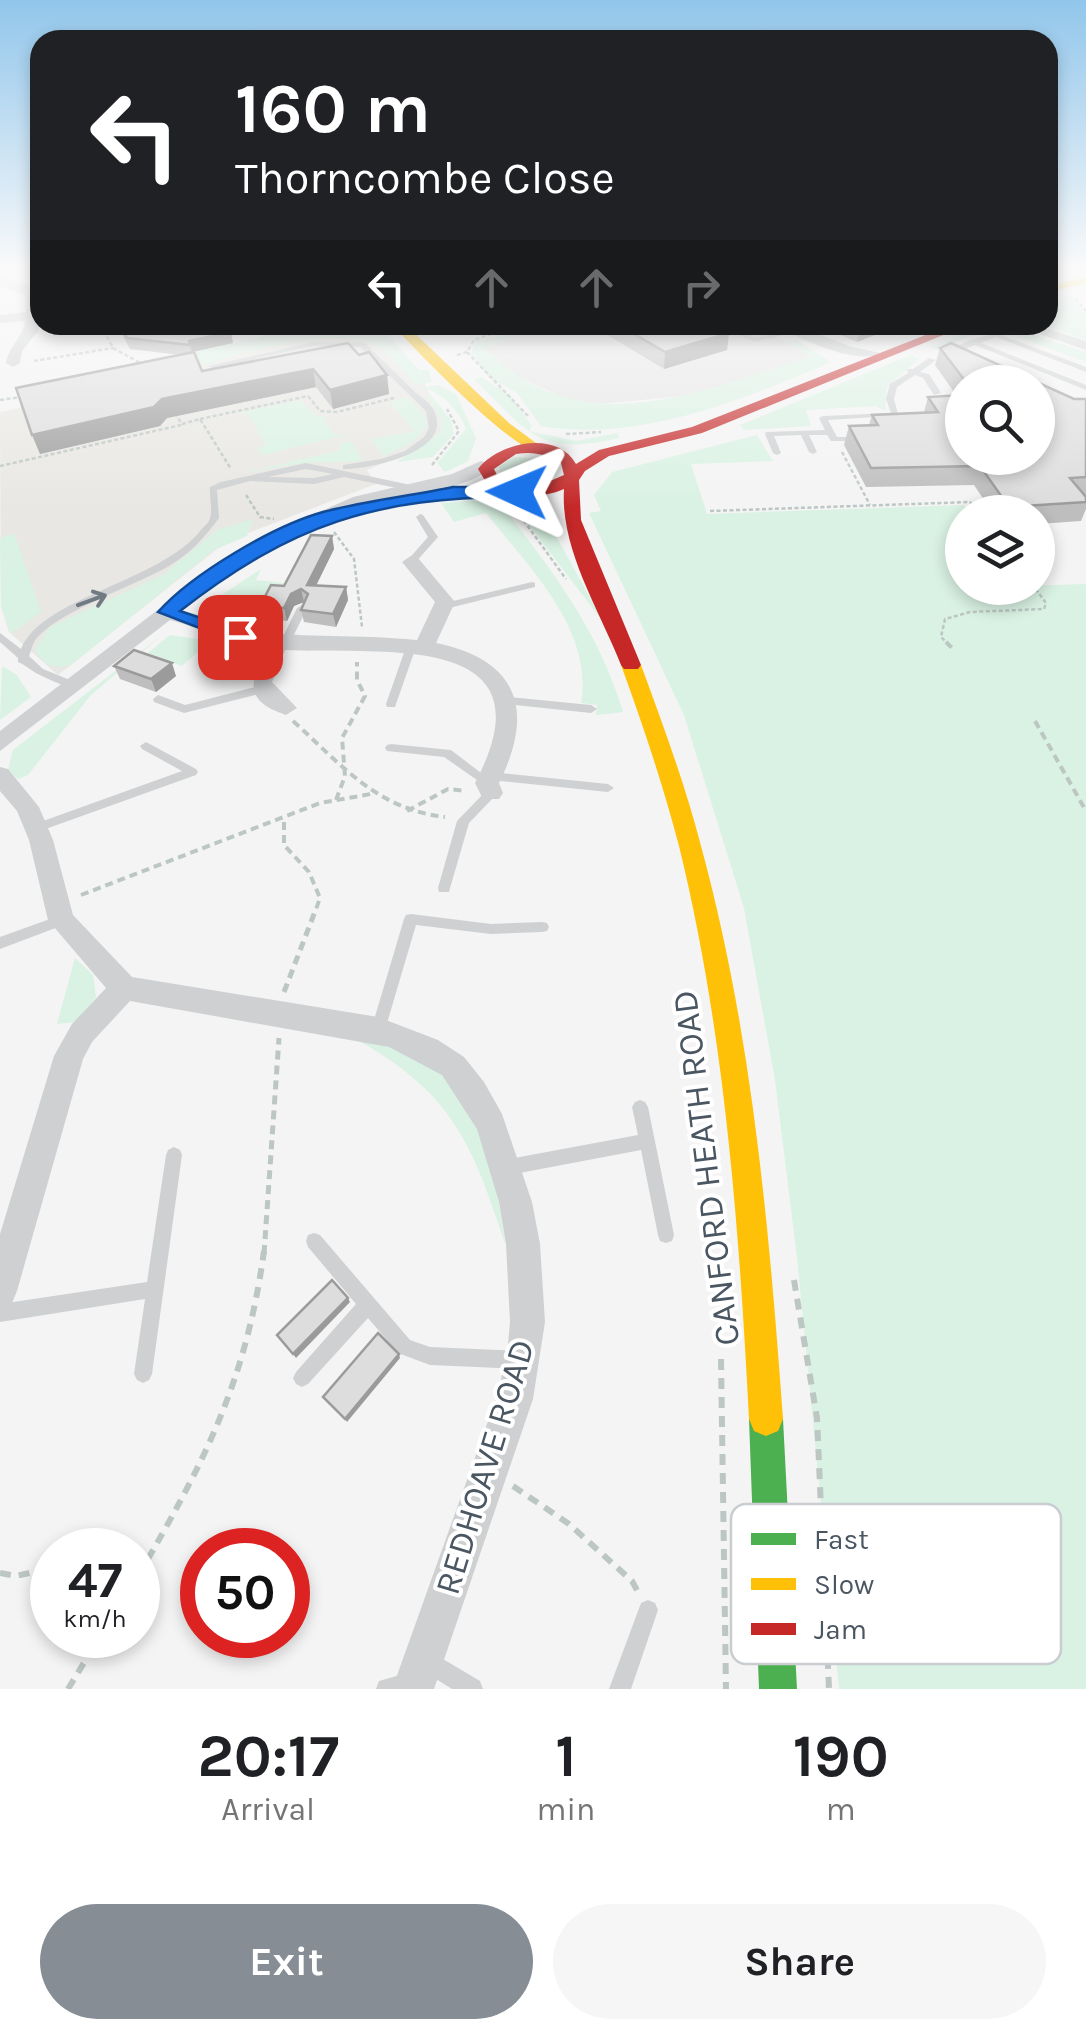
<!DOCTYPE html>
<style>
body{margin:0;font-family:Karla,sans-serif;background:#f6f6f6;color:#202124;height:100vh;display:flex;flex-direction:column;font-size:38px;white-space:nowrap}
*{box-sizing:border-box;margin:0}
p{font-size:32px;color:#757577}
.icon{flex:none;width:55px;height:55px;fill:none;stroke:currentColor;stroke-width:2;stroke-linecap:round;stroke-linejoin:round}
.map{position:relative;height:1689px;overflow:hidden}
.drawer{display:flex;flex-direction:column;background:#fff;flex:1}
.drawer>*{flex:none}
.hud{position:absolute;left:30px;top:30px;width:1028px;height:305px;border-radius:30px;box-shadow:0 5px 15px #0003;background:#202124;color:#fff;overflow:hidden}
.tools{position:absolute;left:945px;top:365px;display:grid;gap:20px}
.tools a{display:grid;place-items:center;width:110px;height:110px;border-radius:50%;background:#fff;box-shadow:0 5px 15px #0003;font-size:50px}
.speed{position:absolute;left:30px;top:1528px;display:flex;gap:20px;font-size:50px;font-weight:700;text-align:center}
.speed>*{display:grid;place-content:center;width:130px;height:130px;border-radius:50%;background:#fff;box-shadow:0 5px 15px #0003;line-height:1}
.speed small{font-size:25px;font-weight:400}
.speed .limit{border:15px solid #d22;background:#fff;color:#111}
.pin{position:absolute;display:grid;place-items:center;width:85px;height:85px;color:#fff;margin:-42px;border-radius:20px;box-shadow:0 5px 15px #0006}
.me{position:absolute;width:110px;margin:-55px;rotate:271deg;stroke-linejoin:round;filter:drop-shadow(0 0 8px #0008)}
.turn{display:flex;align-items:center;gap:35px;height:210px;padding:0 40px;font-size:45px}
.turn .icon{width:130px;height:130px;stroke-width:2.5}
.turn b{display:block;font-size:70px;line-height:85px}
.lanes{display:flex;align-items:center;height:95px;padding:0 40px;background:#0003;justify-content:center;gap:50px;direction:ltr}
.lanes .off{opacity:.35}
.eta{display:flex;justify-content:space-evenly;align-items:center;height:170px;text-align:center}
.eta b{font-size:60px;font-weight:700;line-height:70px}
.button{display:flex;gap:20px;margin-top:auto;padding:20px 40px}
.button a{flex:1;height:115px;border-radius:60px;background:#868d94;color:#fff;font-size:40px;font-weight:700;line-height:115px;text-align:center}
.button a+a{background:#f6f6f6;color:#202124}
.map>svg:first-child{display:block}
</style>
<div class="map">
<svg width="1086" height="1689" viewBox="0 0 1086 1689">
<rect width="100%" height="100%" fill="#f4f4f4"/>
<path fill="#e8e7e3" d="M319,325H379L419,371L442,421L440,433L424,446L367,470L376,484L227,541L58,675L9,632L1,606L0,412L144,382L263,336Z"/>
<path fill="#e6e5e6" d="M547,325H755L813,357L693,395L590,405L572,402L507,371L482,348Z"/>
<path fill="#d9f2e3" d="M1071,295L1086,315V340L1040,325H1048V304Z
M319,325H379L419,370H429L432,382L415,385C402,371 387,350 370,343C324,323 207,366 161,375L150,360Z
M547,325L484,348C584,447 697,391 811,357L785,342L796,340L831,362C744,400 637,443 541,426L516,392L490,378L471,352L477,341Z
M986,325H1004L1086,352V362L992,327L937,350L930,347Z
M911,355L919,359L887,387L885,411L876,406L806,410L811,426L744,430L740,425Z
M481,377L510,395L532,426L529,431L576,441L617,433L620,438C536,457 530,433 474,379Z
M438,385L456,394L476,438L468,461L445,472L437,463L466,429C462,413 438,388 421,388Z
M430,394L451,420L454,434L433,457L397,462L440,433L442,421L427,395Z
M408,397L426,418L427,427L413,442L384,456L371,439L415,431L390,402Z
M301,400L316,417L329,415L323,419L334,434L346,435L262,455L257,448L266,445L248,413L234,414Z
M757,435L773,461L691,464L707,514L964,505L969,512H962V588L1086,584V1689H839L797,1257L775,1080L744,908L684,715L589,513L601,511L594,495L612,472Z
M352,442L362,461L303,463L239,474L341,450L340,443Z
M514,457L550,460L557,474L537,485L502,479L499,466Z
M482,500L496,502L507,512C556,576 600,634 623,712L596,715L597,705L581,703C594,630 528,566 486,513L454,522L441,503Z
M531,506L551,527L604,623L519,512Z
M253,519L247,536L214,550L71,665C53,669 44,666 35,650L50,627L164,574L217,530Z
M14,533L41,612L11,634L1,606L0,538Z
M261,569L256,580L293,584L273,598L237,595L222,621L208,614V604Z
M162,635L91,695L28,775L18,779L8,770L13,750Z
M170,635L210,641L182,666L148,653Z
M2,666L17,675L31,697L0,720Z
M75,958L93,975L96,997L76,1022L57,1024Z
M359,1041C477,1056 491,1148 506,1246C473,1147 455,1095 359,1041Z"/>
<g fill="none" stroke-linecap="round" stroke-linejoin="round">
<path stroke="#bcc7c4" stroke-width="2.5" stroke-dasharray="4 2.5" stroke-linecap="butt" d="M1075,299L1086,311
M101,325L113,348L142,364
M467,352L528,416
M457,355L467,352L474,340L517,325
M34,361L113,348
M0,400L21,397
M175,413L182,424L200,419L231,469
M200,419L308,396L320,411L337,412L394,398
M566,434L601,432
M842,452L870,505
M432,465L459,431L447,409
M0,466L181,425
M246,495L260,517L274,519
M516,510L566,579
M710,511L970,502L978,512
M334,532L354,559L362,627
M949,645L941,637L945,619L970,612L1044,609L1046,603L1035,588"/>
<path stroke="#bcc7c4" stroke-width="4" stroke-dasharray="8 5" stroke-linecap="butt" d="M946,642L954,650
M293,721C342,765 376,809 445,817
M1035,721L1086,811
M336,800L345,776L342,738L365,696L357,680V662
M407,811L448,789L466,791
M284,822V845L309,872L320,898L315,912
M81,895L320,803L371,794"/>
<path stroke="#bcc7c4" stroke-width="5" stroke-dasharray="9 6" stroke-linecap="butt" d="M284,992L316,909
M264,1254L279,1038"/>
<path stroke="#bcc7c4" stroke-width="6" stroke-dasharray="11 8" stroke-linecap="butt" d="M794,1280L817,1418L829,1689
M721,1359L726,1689
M513,1486L569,1524L632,1581L638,1592
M0,1573L16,1576L52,1568
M138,1576C204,1463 246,1382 264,1251
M68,1689L101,1635"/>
<path fill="#ced0d2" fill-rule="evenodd" d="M719,325H728L755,338L796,329L799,331L754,342Z
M994,334H998L1086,367V372L996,337L981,343L1086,385V390L975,345L951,355L944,353L970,340Z
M314,342L365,343C382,360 399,376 416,393C421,397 430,403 433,409C457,452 369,469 343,469V465L381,459L405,451L424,437L429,428L426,411L360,347L314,346L213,368L209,366Z
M929,358L936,360L920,372L929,374L941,393L934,395L923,378L915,375L897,387L894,399L900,422H894L892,416L828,420L837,437H853L857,439L856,441H831L827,435H809L817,452L813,454L809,452L801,435L774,436L781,453L777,455L773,453L765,434L766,432L825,430L819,418L823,416L891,413L886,399L890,384L908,373L907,369H913Z
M306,463L411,485L415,488L411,491L344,477L314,484L250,481L217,490L219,518C205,537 190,554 169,566C137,585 53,613 34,642C32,646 31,651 29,656L43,669L80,684L81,686L80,688C67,688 52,681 40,675C31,671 26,665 18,662V658L0,642V633L21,649C42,597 160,582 201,530C204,526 209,523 210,518C213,510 209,496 210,487L221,482ZM306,469L333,474L314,478L268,477Z
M420,514L423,515L438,537L414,564L411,565L406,562L428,537L416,517Z
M532,582L535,583V587L445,609L440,606L441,604Z
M302,605L307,608L290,643L285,646L281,645L280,643L297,608Z
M411,644L416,647L396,704L395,707H387L386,704L406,647Z
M263,685L267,686L268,689L267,692L184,713L154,702L153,699L158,695L185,705Z
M509,697L591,705L597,709L591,713L505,704L504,701Z
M146,742L196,769L198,772L196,775L40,831H32L30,828L32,825L182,771L142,749L140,746Z
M391,744L451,750L485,776L491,772L608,784L614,788L608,792L491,780L493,783L491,786L487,787L444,757L387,751L385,748L387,745Z
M491,789L495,790L497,793L495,796L469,823L450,888L449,892H439L438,888L457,821L487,790Z
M411,914L491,924L542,922L547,923L549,927L547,931L542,932L491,934L416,925L385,1030L383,1034L378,1036L373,1034L371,1030L404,919L406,915Z
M61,915L66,916L68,920L66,924L0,949V937Z
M640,1100L645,1102L648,1107L674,1235L672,1241L666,1243L660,1241L658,1235L641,1150L509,1175L503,1172L501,1167L503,1162L509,1159L638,1135L632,1107L635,1102Z
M174,1147L180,1150L182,1155L152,1374L149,1380L143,1383L137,1380L134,1374L145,1299L0,1322V1304L147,1282L166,1155L168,1150Z
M314,1233L320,1235L410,1340L430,1347L521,1351L527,1354L530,1360L527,1366L521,1369L430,1365L398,1353L368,1318L308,1384L302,1387L296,1384L293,1378L296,1372L356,1304L308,1247L306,1241L308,1235Z
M648,1600L655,1603L658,1610L631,1689H609L641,1603Z
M426,1649L480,1681L483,1689H452L418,1668L415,1660L418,1652Z
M414,1671L422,1674L425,1682L422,1689H376L379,1681Z"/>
<path fill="#ced0d2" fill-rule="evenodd" d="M0,278L31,285L40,294L38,331L22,351L20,363L13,367L6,363C9,346 23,337 25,321L0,323V315L26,312L27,296L0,286Z
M777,325H796L849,346L880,353C860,366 796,339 777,325Z
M1014,325H1035L1086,341V350Z
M481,461L495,465C462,495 404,491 363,506C297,530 237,567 182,611C271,645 327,631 417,640L435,602L402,562L411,556L418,558L455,602L436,643C519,660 535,711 499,783L503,793L499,799H483L475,783C557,628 377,655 285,650L272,682L297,708L286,715C242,701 251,680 266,648L170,620L0,751V731L211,569L270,534L353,497L452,474Z
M505,484L511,485V493L443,499L434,494L443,489Z
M0,767L8,769L39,807L53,840L73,915L132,977L378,1017L438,1040L464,1057L484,1082L502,1114L532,1202L540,1244L545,1322L533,1399L434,1689H398L395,1681L496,1399L507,1355L510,1322L506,1244L499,1202L477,1129L442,1075L389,1047L130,1001L92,1042L83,1059L17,1291L12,1303L0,1308V1234L54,1056L72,1024L106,988L48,920L29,840L17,811L0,791Z"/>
<path fill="#4caf50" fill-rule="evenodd" d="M766,1402L778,1407L783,1419L797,1689H759L749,1419L754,1407Z"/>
<path fill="#ffc107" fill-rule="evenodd" d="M1086,277V283L1048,292V286Z
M393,325H406L509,423L540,446V452C516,454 413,348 393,325Z
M631,659L641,665C663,725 685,784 701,846C752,1033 769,1226 783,1419L778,1431L766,1436L754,1431L749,1419C739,1227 725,1034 679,846C663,785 643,725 621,665Z"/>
<path fill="#c62828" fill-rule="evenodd" d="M951,325H968L702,433L609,456L585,471L579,480L581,520L641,665L638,669H624L621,665C600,611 560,549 564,489C538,500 514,497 489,487L478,469C498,443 556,429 576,464L599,450L692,427ZM516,454C533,451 546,454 561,463L564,475L534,488L500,481L494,469Z"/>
</g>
<path fill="#bebebf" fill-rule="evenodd" d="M117,325H225L233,343L192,352L202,371L359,355L387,375L389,394L333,409L316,387L167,418L160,426L40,454L180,355L130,349Z
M449,325H496L460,334Z
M591,325H714L729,333L727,350L664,369Z
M817,325H900L857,342Z
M951,343L1074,399H1086V509L1081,521L1038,524V512H992L974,485L866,487L844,445L849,426L869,425L872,415L924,412L928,397L956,395L935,365L940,348ZM962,382H1038V458H962Z
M332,536L334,549L316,585L346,587L348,600L336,627L304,622L301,610L304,602L294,606L287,621L263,618L260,606L284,586Z
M114,666L176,676L156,692L120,679Z"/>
<path fill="#9b9b9b" d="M459,325H496L460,334Z
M861,325H900L857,342Z
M231,332L233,343L192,352L189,341Z
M729,333L727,350L664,369L665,352Z
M313,369L316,387L167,418L160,426L40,454L32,435L162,399Z
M387,375L389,394L333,409L330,390Z
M332,536L334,549L310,598L307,585Z
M346,587L348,600L336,627L333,614Z
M301,589L304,602L294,606L287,621L284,608L291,594Z
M172,663L176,676L156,692L151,679Z
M348,1298L350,1302L296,1358L293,1354Z
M399,1354L400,1358L347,1422L345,1419Z"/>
<path fill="#ddddde" stroke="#9b9b9b" stroke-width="2.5" d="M120,325H225L231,332L189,341L190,345L127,338Z
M619,325H714L729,333L665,352Z
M348,343L359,355L369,352L387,375L330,390L313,369L162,399L154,407L32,435L16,388L194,352L202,371Z
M951,343L1074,399H1086V477L1070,478L1086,497V502L1009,507L980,466L871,468L849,426L878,425L872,415L938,412L928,397L962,395V458H1038V382H966L940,348Z
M311,535L332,536L307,585L346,587L333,614L301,610L308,594L301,589L291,594L284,608L260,606L271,585L284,586Z
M134,650L172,663L151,679L114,666Z
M332,1280L348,1298L293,1354L277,1335Z
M378,1333L399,1354L345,1419L323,1397Z"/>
<defs><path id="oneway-shaft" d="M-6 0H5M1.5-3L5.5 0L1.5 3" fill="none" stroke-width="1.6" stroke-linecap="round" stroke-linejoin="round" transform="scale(2.5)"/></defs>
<use stroke="#727b83" href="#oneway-shaft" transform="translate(92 600) rotate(-20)"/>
<linearGradient id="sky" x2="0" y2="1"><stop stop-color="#91c6eb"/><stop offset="0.53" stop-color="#fafafa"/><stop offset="1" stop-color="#fafafa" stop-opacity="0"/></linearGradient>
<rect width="1086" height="507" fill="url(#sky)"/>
<path fill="#1a73e8" stroke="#114b97" stroke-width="2.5" d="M453,487H517L525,492L517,497C376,497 292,524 180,611L246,633V641H233L158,612C192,574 273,526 323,512C365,501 410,496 453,487Z"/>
<g text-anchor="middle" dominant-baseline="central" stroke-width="8" stroke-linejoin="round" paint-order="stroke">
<g font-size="35" fill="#4a5661" stroke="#fff">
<text transform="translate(706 1168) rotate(-97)">CANFORD HEATH ROAD</text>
<text transform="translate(485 1467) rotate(-73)">REDHOAVE ROAD</text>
</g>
</g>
<rect x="731" y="1504" width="330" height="160" rx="15" fill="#fff" stroke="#c9ccd0" stroke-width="2.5"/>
<rect x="751" y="1533" width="45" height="12" fill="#4caf50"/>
<rect x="751" y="1578" width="45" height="12" fill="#ffc107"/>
<rect x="751" y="1623" width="45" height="12" fill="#c62828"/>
<g font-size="28" fill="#4a5661">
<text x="814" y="1549">Fast</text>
<text x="814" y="1594">Slow</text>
<text x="814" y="1639">Jam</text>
</g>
</svg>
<div class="tools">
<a><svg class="icon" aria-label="search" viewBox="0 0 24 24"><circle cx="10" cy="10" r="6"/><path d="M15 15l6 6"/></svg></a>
<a><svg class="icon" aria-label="layers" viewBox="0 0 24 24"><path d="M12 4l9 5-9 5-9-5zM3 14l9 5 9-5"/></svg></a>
</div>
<div class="speed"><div>47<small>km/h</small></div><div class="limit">50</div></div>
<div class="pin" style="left:240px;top:637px;background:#d93025"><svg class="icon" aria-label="arrive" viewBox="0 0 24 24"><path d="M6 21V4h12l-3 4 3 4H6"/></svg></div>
<svg class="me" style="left:517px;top:492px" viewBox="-20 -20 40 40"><path d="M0-17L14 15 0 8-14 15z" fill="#1a73e8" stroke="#fff" stroke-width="4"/></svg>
<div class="hud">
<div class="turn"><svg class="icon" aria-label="left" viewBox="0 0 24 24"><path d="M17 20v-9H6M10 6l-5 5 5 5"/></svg><div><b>160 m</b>Thorncombe Close</div></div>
<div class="lanes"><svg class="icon" aria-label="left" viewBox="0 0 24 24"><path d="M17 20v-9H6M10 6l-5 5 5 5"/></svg><svg class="icon off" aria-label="ahead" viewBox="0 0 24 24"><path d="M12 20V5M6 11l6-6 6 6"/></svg><svg class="icon off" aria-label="ahead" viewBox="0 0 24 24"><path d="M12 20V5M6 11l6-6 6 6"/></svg><svg class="icon off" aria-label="right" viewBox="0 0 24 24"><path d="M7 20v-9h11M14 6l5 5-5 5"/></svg></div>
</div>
</div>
<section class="drawer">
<div class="eta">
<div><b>20:17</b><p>Arrival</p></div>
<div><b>1</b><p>min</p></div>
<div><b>190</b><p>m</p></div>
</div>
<div class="button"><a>Exit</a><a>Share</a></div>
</section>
